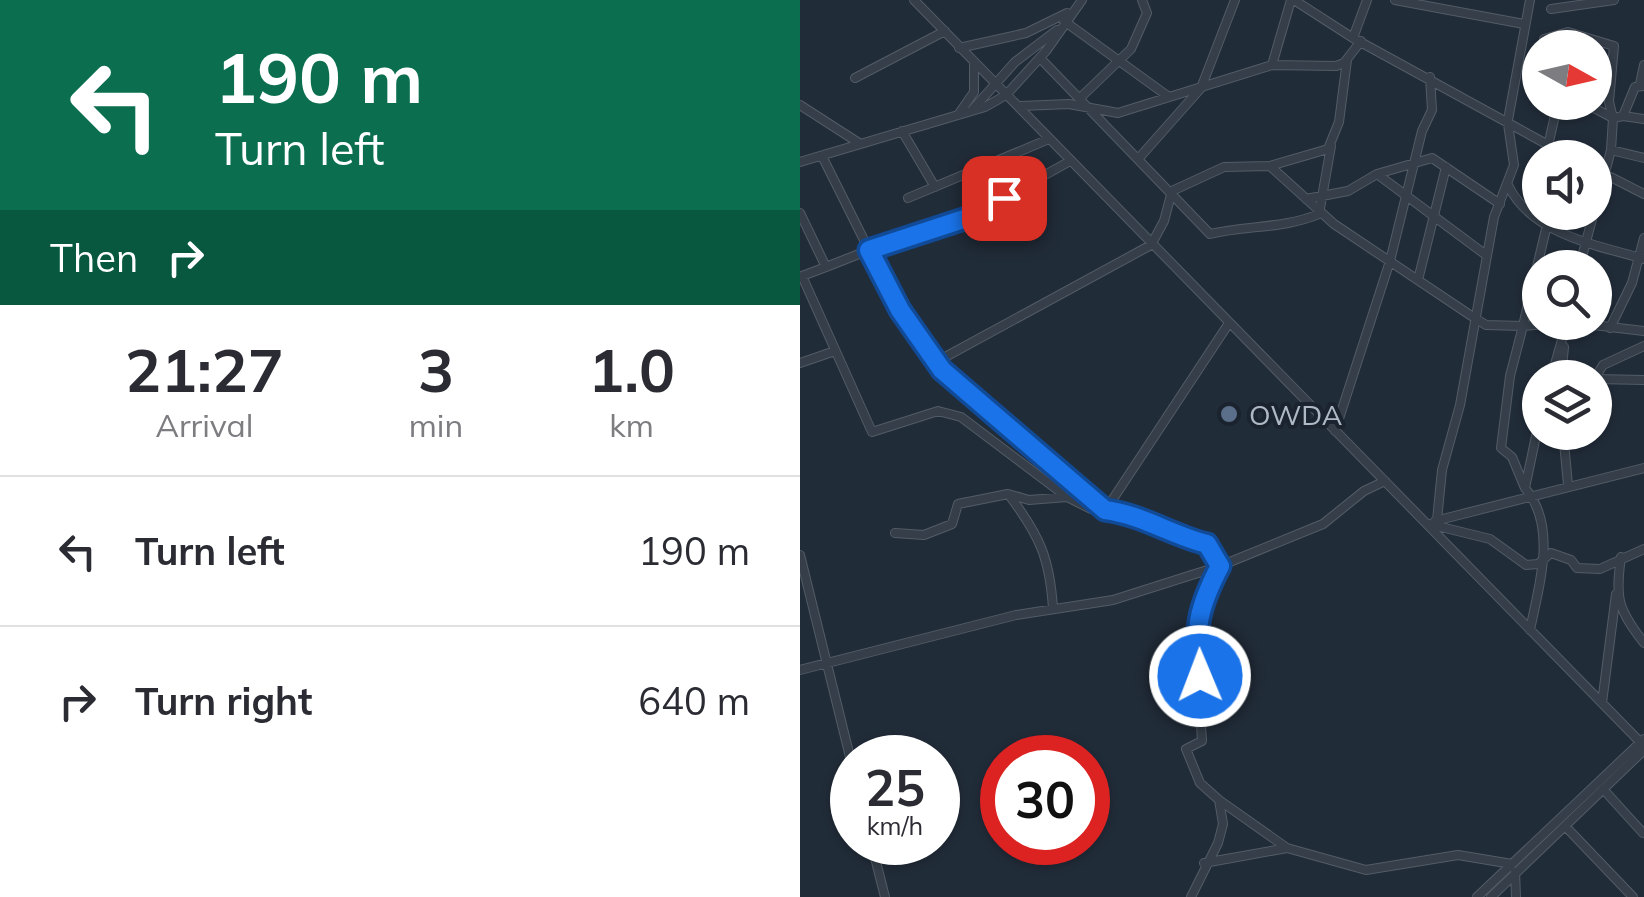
<!DOCTYPE html>
<style>
body{margin:0;font-family:Mulish,sans-serif;background:#f7f7f7;color:#2b2b33;height:100vh;display:flex;flex-direction:column;font-size:38px;white-space:nowrap}
*{box-sizing:border-box;margin:0}
p{font-size:32px;color:#7c7c81}
.icon{flex:none;width:55px;height:55px;fill:none;stroke:currentColor;stroke-width:2;stroke-linecap:round;stroke-linejoin:round}
.map{position:relative;flex:1;overflow:hidden}
.details{display:flex;flex-direction:column;background:#fff;width:800px}
.details>*{flex:none}
.banner{background:#0b6e4f;color:#fff;overflow:hidden}
.needle{width:65px;rotate:98deg}
.fabs{position:absolute;left:722px;top:30px;display:grid;gap:20px}
.fabs a{display:grid;place-items:center;width:90px;height:90px;border-radius:50%;background:#fff;box-shadow:0 2px 8px #0004;font-size:50px}
.speed{position:absolute;left:30px;top:735px;display:flex;gap:20px;font-size:50px;font-weight:700;text-align:center}
.speed>*{display:grid;place-content:center;width:130px;height:130px;border-radius:50%;background:#fff;box-shadow:0 2px 8px #0004;line-height:1}
.speed small{font-size:25px;font-weight:400}
.speed .limit{border:15px solid #d22;background:#fff;color:#111}
.pin{position:absolute;display:grid;place-items:center;width:85px;height:85px;color:#fff;margin:-42px;border-radius:20px;box-shadow:0 5px 15px #0006}
.me{position:absolute;width:110px;margin:-55px;rotate:359deg;stroke-linejoin:round;filter:drop-shadow(0 0 8px #0008)}
.turn{display:flex;align-items:center;gap:35px;height:210px;padding:0 50px;font-size:45px}
.turn .icon{width:130px;height:130px;stroke-width:2.5}
.turn b{display:block;font-size:70px;line-height:85px}
.then{display:flex;align-items:center;height:95px;padding:0 50px;background:#0003;gap:20px;font-size:38px}
.eta{display:flex;justify-content:space-evenly;align-items:center;height:170px;text-align:center}
.eta b{font-size:60px;font-weight:700;line-height:70px}
ul{padding:0;list-style:none}
li{display:flex;align-items:center;gap:30px;height:150px;padding:0 50px;border-top:2px solid #e1e1e2}
li div{flex:1}
li b{display:block;font-size:38px}
li em{font-style:normal}
main{display:flex;flex:1;min-height:0}
.map>svg:first-child{display:block}
</style>
<main>
<section class="details">
<div class="banner">
<div class="turn"><svg class="icon" aria-label="left" viewBox="0 0 24 24"><path d="M17 20v-9H6M10 6l-5 5 5 5"/></svg><div><b>190 m</b>Turn left</div></div>
<div class="then">Then<svg class="icon" aria-label="right" viewBox="0 0 24 24"><path d="M7 20v-9h11M14 6l5 5-5 5"/></svg></div>
</div>
<div class="eta">
<div><b>21:27</b><p>Arrival</p></div>
<div><b>3</b><p>min</p></div>
<div><b>1.0</b><p>km</p></div>
</div>
<ul>
<li><svg class="icon" aria-label="left" viewBox="0 0 24 24"><path d="M17 20v-9H6M10 6l-5 5 5 5"/></svg><div><b>Turn left</b></div><em>190 m</em></li>
<li><svg class="icon" aria-label="right" viewBox="0 0 24 24"><path d="M7 20v-9h11M14 6l5 5-5 5"/></svg><div><b>Turn right</b></div><em>640 m</em></li>
</ul>
</section>
<div class="map">
<svg width="844" height="897" viewBox="0 0 844 897">
<rect width="100%" height="100%" fill="#212c39"/>
<g fill="none" stroke-linecap="round" stroke-linejoin="round">
<defs>
<path id="minor" d="M114,0L844,746
M494,0L553,38L772,158
M595,0L724,24
M751,9L814,0
M264,21L369,97
M553,38L567,0
M744,39L768,32L814,46L809,102L813,118L796,109L766,102
M159,48L226,33L267,13
M240,58L410,234C448,225 483,229 519,214L531,146
M472,65L491,0
M55,78L145,31
M840,84L844,65
M280,98L331,49L347,13L342,0
M0,105L59,143
M221,106L269,104L318,113L472,65L536,66L544,63L561,41
M173,109L215,62L257,30
M158,115L174,92V65
M823,116L844,119
M708,120L730,0
M102,131L135,187
M748,146L758,102
M811,150L844,158
M22,156L69,250L26,267
M339,158L401,88L435,0
M270,161L170,217L69,250L100,310L141,370L305,511L429,323
M0,162L185,107L206,95L246,51L282,0
M470,166L534,224L676,319L686,325L723,326L727,308
M795,169L844,194
M577,174L632,158L700,204
M708,185C731,234 796,245 844,259
M108,198L249,139
M506,199L548,191L577,174L686,255
M795,211L811,150L813,118L823,116L835,87L844,86
M0,213L26,267L2,276L72,432L138,411L161,417L267,497
M779,268L794,212
M618,280L646,167
M740,312L727,308L747,225
M768,322L844,331
M810,328L832,283L844,238
M136,362L351,245L364,221L372,191L424,167L470,166L528,149L539,122L547,60
M0,363L35,351
M751,378L767,322
M761,378L764,347
M795,378L803,365L844,346
M795,379L844,380
M535,431L590,261L622,131L632,110L630,77
M763,432L768,485
M725,488L712,457L701,448L710,376L723,326L766,322
M209,495C240,536 250,559 253,609
M637,520L642,470L660,405L694,217L714,165L708,124
M635,521L844,468
M629,524L690,539L726,565L738,564L751,553L771,560L777,568L800,569L844,549
M95,533L124,535L152,524L158,504L208,494L229,500L267,497L291,509L337,514L377,536L407,544L420,566L403,596L396,645L402,741L386,749L400,783L419,800L423,824L418,843L391,897
M0,555L52,765
M821,557C815,599 818,609 844,643
M730,630C739,585 758,527 725,488L740,417
M0,670L216,615L313,600L420,566L523,524L564,491L585,481
M802,703L816,594
M803,789L843,833
M419,800L487,848L566,870L658,855L712,864
M765,826L833,897
M71,842L85,897
M404,863L487,848
M715,872L716,897
M677,897L844,739
M691,897L844,750"/>
</defs>
<use href="#minor" stroke="#525c67" stroke-width="10"/>
<use href="#minor" stroke="#353e49" stroke-width="8"/>
</g>
<g fill="none" stroke-linecap="round" stroke-linejoin="round">
<defs>
<path id="route" d="M204,198L170,217L69,250L100,310L142,370L305,510C343,515 371,535 407,544L420,566C398,608 394,628 400,676"/>
</defs>
<use href="#route" stroke="#114b97" stroke-width="25"/>
<use href="#route" stroke="#1a73e8" stroke-width="18"/>
</g>
<circle fill="#5c6f8a" stroke="#1a232e" stroke-width="4" cx="429" cy="414" r="10"/>
<g text-anchor="middle" dominant-baseline="central" stroke-width="8" stroke-linejoin="round" paint-order="stroke">
<g font-size="28" fill="#afb9c5" stroke="#1a232e" text-anchor="start">
<text x="449" y="414">OWDA</text>
</g>
</g>
</svg>
<div class="fabs">
<a><svg class="needle" viewBox="-14 -14 28 28"><path d="M0-13l5 13h-10z" fill="#e53935"/><path d="M0 13l5-13h-10z" fill="#7c7c81"/></svg></a>
<a><svg class="icon" aria-label="sound" viewBox="0 0 24 24"><path d="M4 9h4l5-4v14l-5-4H4zM17 9q2 3 0 6"/></svg></a>
<a><svg class="icon" aria-label="search" viewBox="0 0 24 24"><circle cx="10" cy="10" r="6"/><path d="M15 15l6 6"/></svg></a>
<a><svg class="icon" aria-label="layers" viewBox="0 0 24 24"><path d="M12 4l9 5-9 5-9-5zM3 14l9 5 9-5"/></svg></a>
</div>
<div class="speed"><div>25<small>km/h</small></div><div class="limit">30</div></div>
<div class="pin" style="left:204px;top:198px;background:#d93025"><svg class="icon" aria-label="arrive" viewBox="0 0 24 24"><path d="M6 21V4h12l-3 4 3 4H6"/></svg></div>
<svg class="me" style="left:400px;top:676px" viewBox="-20 -20 40 40"><circle r="17" fill="#1a73e8" stroke="#fff" stroke-width="3"/><path d="M0-11L8 9 0 5-8 9z" fill="#fff"/></svg>
</div>
</main>
